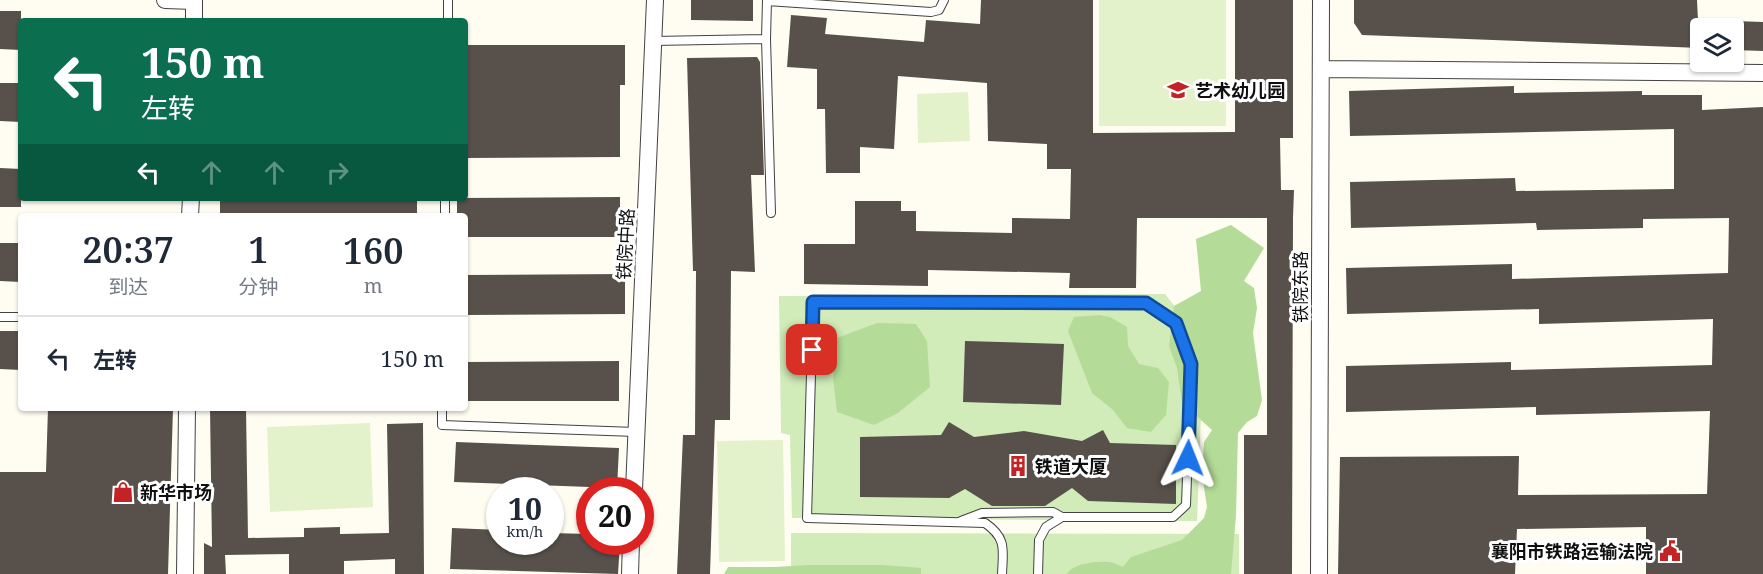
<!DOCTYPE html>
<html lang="zh">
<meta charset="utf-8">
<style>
body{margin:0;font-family:"Noto Serif","Noto Sans SC",serif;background:#f2f2f3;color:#1f2937;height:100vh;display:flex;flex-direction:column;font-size:22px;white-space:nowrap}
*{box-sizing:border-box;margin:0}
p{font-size:20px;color:#747a83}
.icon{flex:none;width:33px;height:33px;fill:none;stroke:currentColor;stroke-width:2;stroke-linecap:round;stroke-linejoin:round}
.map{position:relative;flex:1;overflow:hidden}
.sheet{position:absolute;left:18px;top:213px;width:450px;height:198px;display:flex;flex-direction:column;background:#fff;border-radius:6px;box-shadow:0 2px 4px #0004}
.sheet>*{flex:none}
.guide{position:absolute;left:18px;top:18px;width:450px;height:183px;border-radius:6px;box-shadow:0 2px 4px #0004;background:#0b6e4f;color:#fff;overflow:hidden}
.buttons{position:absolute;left:1690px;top:18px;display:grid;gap:12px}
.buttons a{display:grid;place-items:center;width:54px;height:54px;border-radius:6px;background:#fff;box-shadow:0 2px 4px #0004;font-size:30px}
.speed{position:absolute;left:486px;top:477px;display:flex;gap:12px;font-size:30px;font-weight:700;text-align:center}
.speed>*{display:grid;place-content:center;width:78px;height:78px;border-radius:50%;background:#fff;box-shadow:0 2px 4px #0004;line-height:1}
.speed small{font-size:15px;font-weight:400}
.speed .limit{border:9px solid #d22;background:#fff;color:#111}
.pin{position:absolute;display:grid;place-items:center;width:51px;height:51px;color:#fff;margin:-26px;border-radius:12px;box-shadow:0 3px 9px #0006}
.me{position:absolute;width:66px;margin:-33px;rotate:2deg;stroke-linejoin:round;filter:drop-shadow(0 0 4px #0008)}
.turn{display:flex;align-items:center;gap:21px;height:126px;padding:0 24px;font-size:27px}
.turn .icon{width:78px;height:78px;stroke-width:2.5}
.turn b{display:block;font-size:42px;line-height:51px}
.lanes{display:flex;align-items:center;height:57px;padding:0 24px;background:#0003;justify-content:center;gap:30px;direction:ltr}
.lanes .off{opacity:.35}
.eta{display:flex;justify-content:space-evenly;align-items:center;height:102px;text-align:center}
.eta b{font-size:36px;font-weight:600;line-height:42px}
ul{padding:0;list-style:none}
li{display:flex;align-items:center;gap:18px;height:84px;padding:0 24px;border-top:2px solid #e0e1e3}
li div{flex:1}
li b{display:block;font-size:22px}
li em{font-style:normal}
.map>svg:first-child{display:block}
</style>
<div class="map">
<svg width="1763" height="574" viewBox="0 0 1763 574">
<rect width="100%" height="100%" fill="#fffdf1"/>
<path fill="#d1ebb9" d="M1165,294L1187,322L1203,364L1197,521L792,518L790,435L781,433L779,296Z
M791,533L1239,534V574H791Z"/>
<path fill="#b4dc98" d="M1231,225L1264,248L1244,281L1254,288L1257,308L1253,333L1262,400L1257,416L1247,422L1238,433L1236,516L1231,574H1067C1074,563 1096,561 1109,562C1113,562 1118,565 1123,567L1131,557L1182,540L1204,518L1207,507L1202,474L1204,442L1212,430L1182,403L1177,368L1169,346L1174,306L1201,291L1196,239Z
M1099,315L1110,317L1127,327L1128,346L1139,364L1158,368L1169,382L1166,415L1151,432L1127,428L1112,409L1092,393L1068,331L1074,317Z
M877,323L916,324L927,341L930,387L898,413L874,425L837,412L833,379L837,338Z
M810,565H883L921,568V574H724L728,567H774Z"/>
<path fill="#e3f2cb" d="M1099,0H1226V126H1099Z
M968,92L970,141L918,143L917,94Z
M370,423L373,507L270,512L267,427Z
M783,440L785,561L719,562L717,441Z"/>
<path fill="#58514b" d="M691,0H753V21L691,20Z
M981,0H1093V133L1235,132V0H1293V138H1280L1281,190H1294L1293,218L1292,574H1244V435H1267V218H1137L1136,288H1069L1070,273L928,270V286L804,284V244H855V201H901V211H916V231L1012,233V218L1070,219L1071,169H1047V144L988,141L987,83L898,76L894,149L860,147V173H826L825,109H817V69L787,67L791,15L827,18L825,34L924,42L926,20L980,24Z
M1354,0H1697L1698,21H1701V48L1362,35L1354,23Z
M0,11H21V50L0,49Z
M1734,21L1763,22V51L1734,50Z
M465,45H625V85H620V157L465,158Z
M757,57L760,62L764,175H751L755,272L731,271L730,420H715L710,574H677L683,435H695L696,271H693L687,58Z
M0,83H21V122L0,121Z
M1514,86V93L1642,91V95H1702V110L1763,107V574H1646V527L1517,529L1515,574H1338L1340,457L1519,456L1518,495L1707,494L1710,411L1536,415V407L1346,412V366L1511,362V370L1712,365L1713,319L1539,324V309L1347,314L1346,268L1512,264V279L1728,273L1729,218L1643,219V228L1537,230L1536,223L1351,228L1350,182L1515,178L1516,191L1674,189V129L1350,136L1349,91Z
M0,168L21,169V207H0Z
M620,197V237H465V216H457V198Z
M417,198V216H220V199Z
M0,243H21V282L0,281Z
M625,274V314L465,315V275Z
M0,331H21V370L0,369Z
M965,341L1064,344L1061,405L963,402Z
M619,361V401H465V362Z
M48,408H173L168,574H0V472H46Z
M210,408H246L248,538L304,537V528L340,527V534L389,533L387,424L423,423L424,574H395V559L344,561V574H289V554L225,555L226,574H204V543L212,547Z
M949,422L974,437L1024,431L1082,441L1103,430L1110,443L1176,445V504L1088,501L1072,488L1045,506H992L965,489L949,498L860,497V437L941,435Z
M456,442L619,448L617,488L454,482Z
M452,528L500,530V542H550V533L590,534V542H620L618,574L450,569Z"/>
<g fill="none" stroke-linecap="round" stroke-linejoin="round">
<defs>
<path id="lane" d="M767,1L931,12L939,10L944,0
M448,21V0
M766,39L771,213
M653,41L766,39L767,0
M445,216V198
M0,317H21
M442,408V425L636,432
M961,521L982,513L1053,512L1062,517
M1002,574C1003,550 1007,538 985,523L807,518L813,302L1146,304L1176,323L1191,364L1186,505L1173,517H1062L1046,527L1039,540L1038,574"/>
<path id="street" d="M165,0L194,1
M194,21V0
M1321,69L1763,73
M190,216L191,198
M634,490L655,0
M185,574L187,408
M630,574L631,542
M1319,574L1321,0"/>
</defs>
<use href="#lane" stroke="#424242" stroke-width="10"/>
<use href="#street" stroke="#424242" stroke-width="18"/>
<use href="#lane" stroke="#fff" stroke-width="8"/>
<use href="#street" stroke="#fff" stroke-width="16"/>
</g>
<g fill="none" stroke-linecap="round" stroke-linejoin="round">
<defs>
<path id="route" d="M812,350L813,302L1146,303L1176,323L1191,364L1188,458"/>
</defs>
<use href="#route" stroke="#114b97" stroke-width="15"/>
<use href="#route" stroke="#1a73e8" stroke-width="10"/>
</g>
<defs>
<symbol id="school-bare" viewBox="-9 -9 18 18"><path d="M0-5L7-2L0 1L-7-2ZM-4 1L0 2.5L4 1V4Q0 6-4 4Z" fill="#c32324" stroke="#fff" stroke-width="2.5" paint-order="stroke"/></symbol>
<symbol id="building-bare" viewBox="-9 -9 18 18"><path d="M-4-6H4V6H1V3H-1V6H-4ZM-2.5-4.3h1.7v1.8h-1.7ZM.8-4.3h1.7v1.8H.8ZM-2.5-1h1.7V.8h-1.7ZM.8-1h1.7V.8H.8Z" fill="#c32324" stroke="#fff" stroke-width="2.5" paint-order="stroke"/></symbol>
<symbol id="shop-bare" viewBox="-9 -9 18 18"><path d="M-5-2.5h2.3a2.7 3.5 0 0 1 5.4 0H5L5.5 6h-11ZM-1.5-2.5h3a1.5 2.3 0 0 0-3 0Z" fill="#c32324" stroke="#fff" stroke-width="2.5" paint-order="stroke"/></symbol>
<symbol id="civic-bare" viewBox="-9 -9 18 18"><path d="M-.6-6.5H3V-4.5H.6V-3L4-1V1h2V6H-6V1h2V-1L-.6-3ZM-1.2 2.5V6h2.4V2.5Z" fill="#c32324" stroke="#fff" stroke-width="2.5" paint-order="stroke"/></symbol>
</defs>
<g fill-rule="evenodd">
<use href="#school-bare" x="1163" y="75" width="30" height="30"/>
<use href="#building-bare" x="1003" y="451" width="30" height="30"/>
<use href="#shop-bare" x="108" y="477" width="30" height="30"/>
<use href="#civic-bare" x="1655" y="536" width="30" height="30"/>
</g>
<g text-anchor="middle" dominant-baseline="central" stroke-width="6" stroke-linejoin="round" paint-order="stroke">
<g font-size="18" font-weight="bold" fill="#0f0f0f" stroke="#fff" text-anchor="start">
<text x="1195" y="90">艺术幼儿园</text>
<text x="1035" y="466">铁道大厦</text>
<text x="140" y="492">新华市场</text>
<text x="1653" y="551" text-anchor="end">襄阳市铁路运输法院</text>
</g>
<g font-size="18" fill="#0f0f0f" stroke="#fff">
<text transform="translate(625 244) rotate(-87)">铁院中路</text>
<text transform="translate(1300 287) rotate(-90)">铁院东路</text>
</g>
</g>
</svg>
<div class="buttons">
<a><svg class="icon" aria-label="layers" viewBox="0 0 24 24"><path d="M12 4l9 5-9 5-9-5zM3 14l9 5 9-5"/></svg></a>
</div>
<div class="speed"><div>10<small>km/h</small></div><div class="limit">20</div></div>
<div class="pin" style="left:812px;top:350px;background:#d93025"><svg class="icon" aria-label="arrive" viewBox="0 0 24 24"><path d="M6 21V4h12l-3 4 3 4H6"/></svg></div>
<svg class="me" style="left:1188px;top:458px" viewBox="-20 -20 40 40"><path d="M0-17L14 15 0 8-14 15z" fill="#1a73e8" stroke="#fff" stroke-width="4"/></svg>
<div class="guide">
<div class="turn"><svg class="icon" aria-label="left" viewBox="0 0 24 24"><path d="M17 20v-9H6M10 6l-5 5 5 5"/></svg><div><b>150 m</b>左转</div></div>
<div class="lanes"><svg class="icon" aria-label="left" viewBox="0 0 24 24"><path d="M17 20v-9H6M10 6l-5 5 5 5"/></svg><svg class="icon off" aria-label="ahead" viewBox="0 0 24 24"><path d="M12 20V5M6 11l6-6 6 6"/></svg><svg class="icon off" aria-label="ahead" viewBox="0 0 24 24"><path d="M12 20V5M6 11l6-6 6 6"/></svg><svg class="icon off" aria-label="right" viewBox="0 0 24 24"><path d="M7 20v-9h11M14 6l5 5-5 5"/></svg></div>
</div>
<section class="sheet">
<div class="eta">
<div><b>20:37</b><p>到达</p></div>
<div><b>1</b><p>分钟</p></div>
<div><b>160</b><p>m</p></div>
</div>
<ul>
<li><svg class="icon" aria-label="left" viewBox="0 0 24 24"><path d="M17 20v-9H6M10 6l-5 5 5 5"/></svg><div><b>左转</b></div><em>150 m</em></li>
</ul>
</section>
</div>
